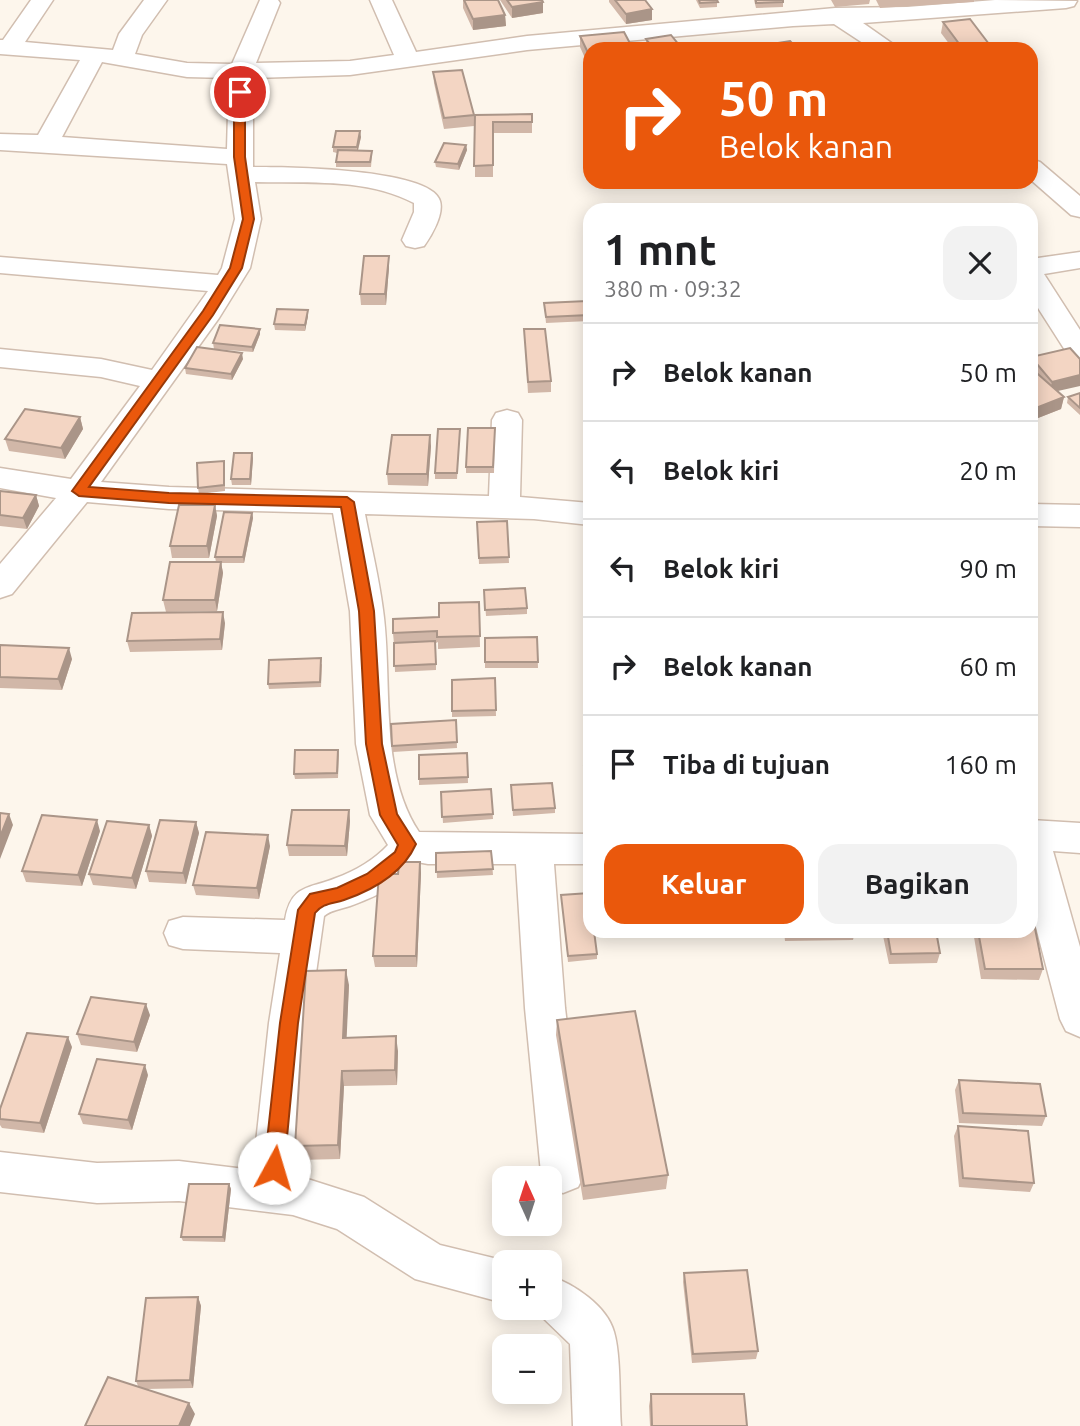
<!DOCTYPE html>
<html lang="id">
<meta charset="utf-8">
<style>
body{margin:0;font-family:Ubuntu,sans-serif;background:#f2f2f2;color:#202124;height:100vh;display:flex;flex-direction:column;font-size:26px;white-space:nowrap}
*{box-sizing:border-box;margin:0}
p{font-size:23px;color:#757577}
.icon{flex:none;width:38px;height:38px;fill:none;stroke:currentColor;stroke-width:2;stroke-linecap:round;stroke-linejoin:round}
.map{position:relative;flex:1;overflow:hidden}
.details{position:absolute;left:583px;top:203px;width:455px;height:735px;display:flex;flex-direction:column;background:#fff;border-radius:21px;box-shadow:0 4px 18px #0003}
.details>*{flex:none}
.guide{position:absolute;left:583px;top:42px;width:455px;height:147px;border-radius:21px;box-shadow:0 4px 18px #0003;background:#ea580c;color:#fff;overflow:hidden}
.needle{width:46px;rotate:357deg}
.controls{position:absolute;left:492px;top:1166px;display:grid;gap:14px}
.controls a{display:grid;place-items:center;width:70px;height:70px;border-radius:14px;background:#fff;box-shadow:0 4px 18px #0003;font-size:35px}
.pin{position:absolute;display:grid;place-items:center;width:60px;height:60px;color:#fff;margin:-30px;border:4px solid #fff;border-radius:50%;box-shadow:0 2px 7px #0007}
.me{position:absolute;width:77px;margin:-38px;rotate:6deg;stroke-linejoin:round;filter:drop-shadow(0 0 5px #0008)}
.turn{display:flex;align-items:center;gap:24px;height:147px;padding:0 21px;font-size:32px}
.turn .icon{width:91px;height:91px;stroke-width:2.5}
.turn b{display:block;font-size:49px;line-height:60px}
.round{display:grid;place-items:center;flex:none;width:74px;height:74px;border-radius:21px;background:#f2f2f2}
.head{display:flex;align-items:center;justify-content:space-between;height:119px;padding:0 21px}
h1{font-size:42px;font-weight:700;line-height:52px}
.cta{display:flex;gap:14px;margin-top:auto;padding:14px 21px}
.cta a{flex:1;height:80px;border-radius:21px;background:#ea580c;color:#fff;font-size:28px;font-weight:700;line-height:80px;text-align:center}
.cta a+a{background:#f2f2f2;color:#202124}
ul{padding:0;list-style:none}
li{display:flex;align-items:center;gap:21px;height:98px;padding:0 21px;border-top:2px solid #e0e0e0}
li div{flex:1}
li b{display:block;font-size:26px}
li em{font-style:normal}
.map>svg:first-child{display:block}
</style>
<div class="map">
<svg width="1080" height="1426" viewBox="0 0 1080 1426">
<rect width="100%" height="100%" fill="#fdf6ec"/>
<g fill="none" stroke-linecap="round" stroke-linejoin="round">
<defs>
<path id="minor" d="M31,0H53L25,42L113,50L119,34L144,0H167L142,35L135,54L187,63L232,64L260,0H278L280,3L256,63L350,61L394,55L370,0H392L416,52L527,36L835,8L907,7L995,0L1077,1L1074,6L1066,8L863,23L900,49H872L834,24L793,26L527,50L350,75L253,78V167C283,167 431,168 440,201C444,214 432,235 424,246L415,248L406,246L402,240L414,212V203C367,178 308,183 255,182L261,219L250,268L219,318L101,482L169,487L489,496L492,420L496,413L507,410L518,413L522,420L520,497L590,503V525L534,519L365,514C371,546 379,578 383,610C393,680 378,771 419,832L590,834V864H554L565,1008L585,1173L578,1187L563,1193L550,1188V1178H544L541,1173L525,1008L516,864H428L417,862C406,884 372,898 350,906C341,909 331,910 324,916L309,1023L295,1175L364,1197L440,1245L510,1262H504V1303L415,1279L337,1229L293,1215L179,1201L97,1203L0,1192V1152L97,1163L179,1161L253,1170L269,1023L280,953L183,949L169,945L164,933L169,921L183,917L285,920C291,884 309,889 336,878C355,871 374,860 388,845L370,815L356,744L350,611L333,513L169,509L87,502L12,594L0,598V564L56,498L0,488V468L71,479L140,386L101,377L0,367V349L101,359L152,370L208,291L0,273V257L218,275L222,268L235,219L227,164L0,150V134L38,135L80,60L0,54V40H3ZM102,62L187,77L229,78L227,149L62,137Z
M1031,159L1040,162L1080,196V217L1071,215L1031,180Z
M1080,252V268L1044,274L1080,330V361L1070,358L1031,297V259Z
M1031,504L1080,505V527L1031,526Z
M1031,820L1080,823V853L1053,851L1080,947V1037L1066,1031L1060,1019L1031,908Z
M550,1276C574,1284 607,1306 614,1332C621,1356 619,1400 621,1426H573L570,1344L541,1316L534,1314L531,1307H550Z"/>
</defs>
<use href="#minor" stroke="#d1beb0" stroke-width="3"/>
<use href="#minor" fill="#fff" fill-rule="evenodd"/>
</g>
<path fill="#d1b7a8" d="M463,0H498L505,15L506,26L473,30L463,8Z
M500,0H542L543,13L512,18Z
M609,0H645L652,9V20L626,24L609,2Z
M696,0H717V7L700,8Z
M754,0H783V7L756,8Z
M831,0H870L869,4L835,7Z
M876,0H974V2L880,8Z
M943,22L992,48L991,49H953L941,33Z
M580,36L590,49V69L580,47Z
M646,39L679,45V49H646Z
M433,72L474,115V126L444,129L434,83Z
M532,114V133H493V177H475V115Z
M361,137L358,151L372,156L371,167H336V162L337,153L333,152V147Z
M466,145L467,150L459,170L436,167L435,162Z
M389,267L386,305H361L360,294Z
M544,303L589,315V321L546,323Z
M308,310V316L305,331L275,330L274,324Z
M260,329V334L253,352L214,349L213,343Z
M524,329L551,381V392L528,393Z
M1070,348L1057,391L1064,397L1061,409L1033,420L1031,418V357Z
M243,359L232,380L186,374L185,368Z
M1080,393V415L1067,403L1068,397Z
M80,417L83,429L65,459L9,451L5,439Z
M495,428L494,473H466V467Z
M460,429L457,479H435V473Z
M431,446L428,486L388,485L387,474Z
M253,458L251,485H232L231,479Z
M225,467V491L199,494L198,488Z
M0,491L36,495L39,506L27,529L0,526Z
M215,505L217,516L209,558H172L170,546Z
M252,513L253,518L244,563H221L223,573L217,611L166,612L163,600L216,562L215,557Z
M507,521L509,563L479,564L477,522Z
M484,590L527,608V614L486,616Z
M479,602L480,647L438,649V642L436,643V670L395,672L394,644L393,633L439,617Z
M225,623L222,650L130,652L127,641Z
M537,637L538,668H485V638Z
M0,645L72,659L62,690L0,688Z
M322,664L321,687L269,689L268,684Z
M495,678L496,716L452,717V680Z
M456,720L457,748L393,752L392,746Z
M338,750L339,755L338,778L295,779L294,774Z
M467,753L468,783L419,785V755Z
M590,765V814H586L584,766Z
M511,785L555,808V813L513,816Z
M491,789L493,819L443,823L441,792Z
M349,810L350,821L347,856H289L287,845Z
M196,822L199,833L186,884L149,882L146,871Z
M149,825L152,836L136,889L93,885L89,874Z
M100,831L82,886L26,882L22,871Z
M270,846L259,899L196,895L193,885Z
M491,851L493,875L437,878L436,853Z
M420,862L421,873L417,967H375L373,956L398,874Z
M561,895L597,954V959L568,962Z
M784,931H855L853,940L785,941Z
M882,931H936L940,953L937,963L889,964Z
M973,931H1031L1043,969L1039,980L981,979Z
M349,985L346,1037L398,1051L397,1085L344,1086L340,1159L298,1160L295,1146Z
M150,1015L137,1052L81,1045L77,1034Z
M557,1020L668,1175L666,1189L583,1200L556,1035Z
M72,1047L44,1133L2,1128L0,1125V1109Z
M148,1075L132,1130L83,1124L79,1114Z
M959,1080L1046,1116L1042,1126L959,1123L955,1090Z
M958,1126L1034,1183L1030,1192L959,1187L954,1136Z
M229,1184L231,1189L225,1242L183,1241L181,1237Z
M684,1273L758,1351L756,1359L692,1363L683,1282Z
M198,1297L201,1306L193,1388L147,1389L195,1414L138,1386L136,1381Z
M651,1394L747,1426H650L649,1406Z"/>
<path fill="#aa9588" d="M543,2V13L512,18V7Z
M652,9V20L626,24V14Z
M505,15L506,26L473,30V19Z
M360,131L361,137L357,153V147Z
M466,145L467,150L459,170L458,164Z
M389,256V267L386,305L385,294Z
M308,310V316L305,331V325Z
M260,329V334L253,352L252,347Z
M242,353L243,359L232,380L231,374Z
M1080,375V386L1049,393L1052,382Z
M1064,397L1061,409L1033,420L1036,408Z
M80,417L83,429L65,459L61,448Z
M430,435L431,446L428,486L427,474Z
M252,453L253,458L251,485L250,479Z
M36,495L39,506L27,529L23,518Z
M215,505L217,516L209,558L207,546Z
M252,513L253,518L244,563L243,557Z
M221,562L223,573L217,611L215,600Z
M223,612L225,623L222,650L220,639Z
M69,648L72,659L62,690L58,679Z
M349,810L350,821L347,856L345,846Z
M9,814L13,825L0,859V837Z
M97,820L100,831L82,886L78,875Z
M196,822L199,833L186,884L183,873Z
M149,825L152,836L136,889L132,878Z
M268,835L270,846L259,899L257,888Z
M420,862L421,873L417,967L416,956Z
M346,970L349,985L346,1052L343,1038Z
M146,1004L150,1015L137,1052L134,1042Z
M396,1036L398,1051L397,1085L395,1070Z
M68,1037L72,1047L44,1133L40,1123Z
M145,1065L148,1075L132,1130L128,1120Z
M342,1071L344,1086L340,1159L338,1145Z
M229,1184L231,1189L225,1242L223,1237Z
M198,1297L201,1306L193,1388L190,1380Z
M189,1403L195,1414L190,1426H179Z"/>
<path fill="#f3d5c3" stroke="#aa9588" stroke-width="2" d="M464,0H498L505,15L473,19Z
M507,0H542L543,2L512,7Z
M615,0H645L652,9L626,14Z
M699,0H717L718,2L700,3Z
M756,0H783V2L756,3Z
M970,19L992,48L963,49L943,22Z
M624,32L633,49H590V57L580,36Z
M671,35L679,45L675,46L678,49H654L646,39Z
M790,41L797,49H776L772,44Z
M757,43L760,49H740L738,45Z
M462,70L474,115L444,118L433,72Z
M532,114V122H493V165L474,166L475,115Z
M336,131H360L357,147H333Z
M444,143L466,145L458,164L435,162Z
M338,150L372,151L370,162H336Z
M364,256H389L385,294H360Z
M587,301L589,315L546,317L544,303Z
M277,309L308,310L305,325L274,324Z
M220,325L260,329L252,347L213,343Z
M524,329H545L551,381L528,382Z
M197,347L242,353L231,374L185,368Z
M1070,348L1080,359V375L1052,382L1031,357Z
M1031,368L1064,397L1036,408L1031,404Z
M1080,393V408L1068,397Z
M25,409L80,417L61,448L5,439Z
M468,428H495L493,467H466Z
M438,429H460L457,473H435Z
M392,435H430L427,474H387Z
M234,453H252L250,479H231Z
M224,461V485L198,488L197,463Z
M0,491L36,495L23,518L0,515Z
M179,505H215L207,546H170Z
M224,512L252,513L243,557H215Z
M507,521L509,557L479,558L477,522Z
M170,562H221L215,600H163Z
M525,588L527,608L485,610L484,590Z
M479,602L480,636L437,637V631L393,633V619L439,617V603Z
M223,612L220,639L127,641L132,613Z
M537,637L538,662H485V638Z
M435,641L436,664L394,666V643Z
M0,645L69,648L58,679L0,677Z
M321,658L320,682L268,684L269,660Z
M495,678L496,710L452,711V680Z
M456,720L457,742L392,746L391,724Z
M295,750H338L337,773L294,774Z
M467,753L468,777L419,779V755Z
M590,765V803H587L584,766Z
M552,783L555,808L513,810L511,785Z
M491,789L493,814L442,817L441,792Z
M292,810H349L345,846L287,845Z
M0,813L9,814L0,837Z
M42,815L97,820L78,875L22,871Z
M160,820L196,822L183,873L146,871Z
M107,821L149,825L132,878L89,874Z
M206,832L268,835L257,888L193,885Z
M491,851L493,869L436,872V853Z
M399,862H420L416,956H373L379,874H398Z
M589,893L590,931H594L597,954L568,956L561,895Z
M1031,908L1043,969H985L978,931H1031Z
M887,931H936L940,953L891,954Z
M346,970L343,1038L396,1036L395,1070L342,1071L338,1145L295,1146L306,971Z
M91,997L146,1004L134,1042L77,1034Z
M635,1011L668,1175L584,1186L557,1020Z
M27,1033L68,1037L40,1123L0,1119V1109Z
M97,1059L145,1065L128,1120L79,1114Z
M959,1080L1040,1084L1046,1116L963,1113Z
M958,1126L1028,1131L1034,1183L963,1178Z
M189,1184H229L223,1237H181Z
M747,1270L758,1351L693,1354L684,1273Z
M198,1297L190,1380L136,1381L146,1298Z
M108,1377L189,1403L179,1426H85Z
M651,1394H744L747,1426H652Z"/>
<path fill="#ea580c" stroke="#983908" stroke-width="2" d="M240,89L245,92V157L254,219L242,268L213,315L89,487L169,493L347,497L354,502L374,611L382,744L397,814L416,844C403,873 373,890 344,900C332,904 323,903 315,913L298,1023L284,1168L281,1174L274,1177L267,1174L264,1168L280,1023L298,910L310,894L337,888L367,874L395,852L398,845L380,815L366,744L359,611L341,507L169,503L79,496L72,491L203,311L230,268L243,219L234,157V92Z"/>
</svg>
<div class="controls">
<a><svg class="needle" viewBox="-14 -14 28 28"><path d="M0-13l5 13h-10z" fill="#e53935"/><path d="M0 13l5-13h-10z" fill="#757577"/></svg></a>
<a>+</a>
<a>−</a>
</div>
<div class="pin" style="left:240px;top:92px;background:#d93025"><svg class="icon" aria-label="arrive" viewBox="0 0 24 24"><path d="M6 21V4h12l-3 4 3 4H6"/></svg></div>
<svg class="me" style="left:274px;top:1168px" viewBox="-20 -20 40 40"><circle r="19" fill="#fff"/><path d="M0-13L10 11 0 6-10 11z" fill="#ea580c"/></svg>
<div class="guide">
<div class="turn"><svg class="icon" aria-label="right" viewBox="0 0 24 24"><path d="M7 20v-9h11M14 6l5 5-5 5"/></svg><div><b>50 m</b>Belok kanan</div></div>
</div>
<section class="details">
<div class="head"><div><h1>1 mnt</h1><p>380 m · 09:32</p></div><a class="round"><svg class="icon" aria-label="close" viewBox="0 0 24 24"><path d="M6 6l12 12M18 6L6 18"/></svg></a></div>
<ul>
<li><svg class="icon" aria-label="right" viewBox="0 0 24 24"><path d="M7 20v-9h11M14 6l5 5-5 5"/></svg><div><b>Belok kanan</b></div><em>50 m</em></li>
<li><svg class="icon" aria-label="left" viewBox="0 0 24 24"><path d="M17 20v-9H6M10 6l-5 5 5 5"/></svg><div><b>Belok kiri</b></div><em>20 m</em></li>
<li><svg class="icon" aria-label="left" viewBox="0 0 24 24"><path d="M17 20v-9H6M10 6l-5 5 5 5"/></svg><div><b>Belok kiri</b></div><em>90 m</em></li>
<li><svg class="icon" aria-label="right" viewBox="0 0 24 24"><path d="M7 20v-9h11M14 6l5 5-5 5"/></svg><div><b>Belok kanan</b></div><em>60 m</em></li>
<li><svg class="icon" aria-label="arrive" viewBox="0 0 24 24"><path d="M6 21V4h12l-3 4 3 4H6"/></svg><div><b>Tiba di tujuan</b></div><em>160 m</em></li>
</ul>
<div class="cta"><a>Keluar</a><a>Bagikan</a></div>
</section>
</div>
